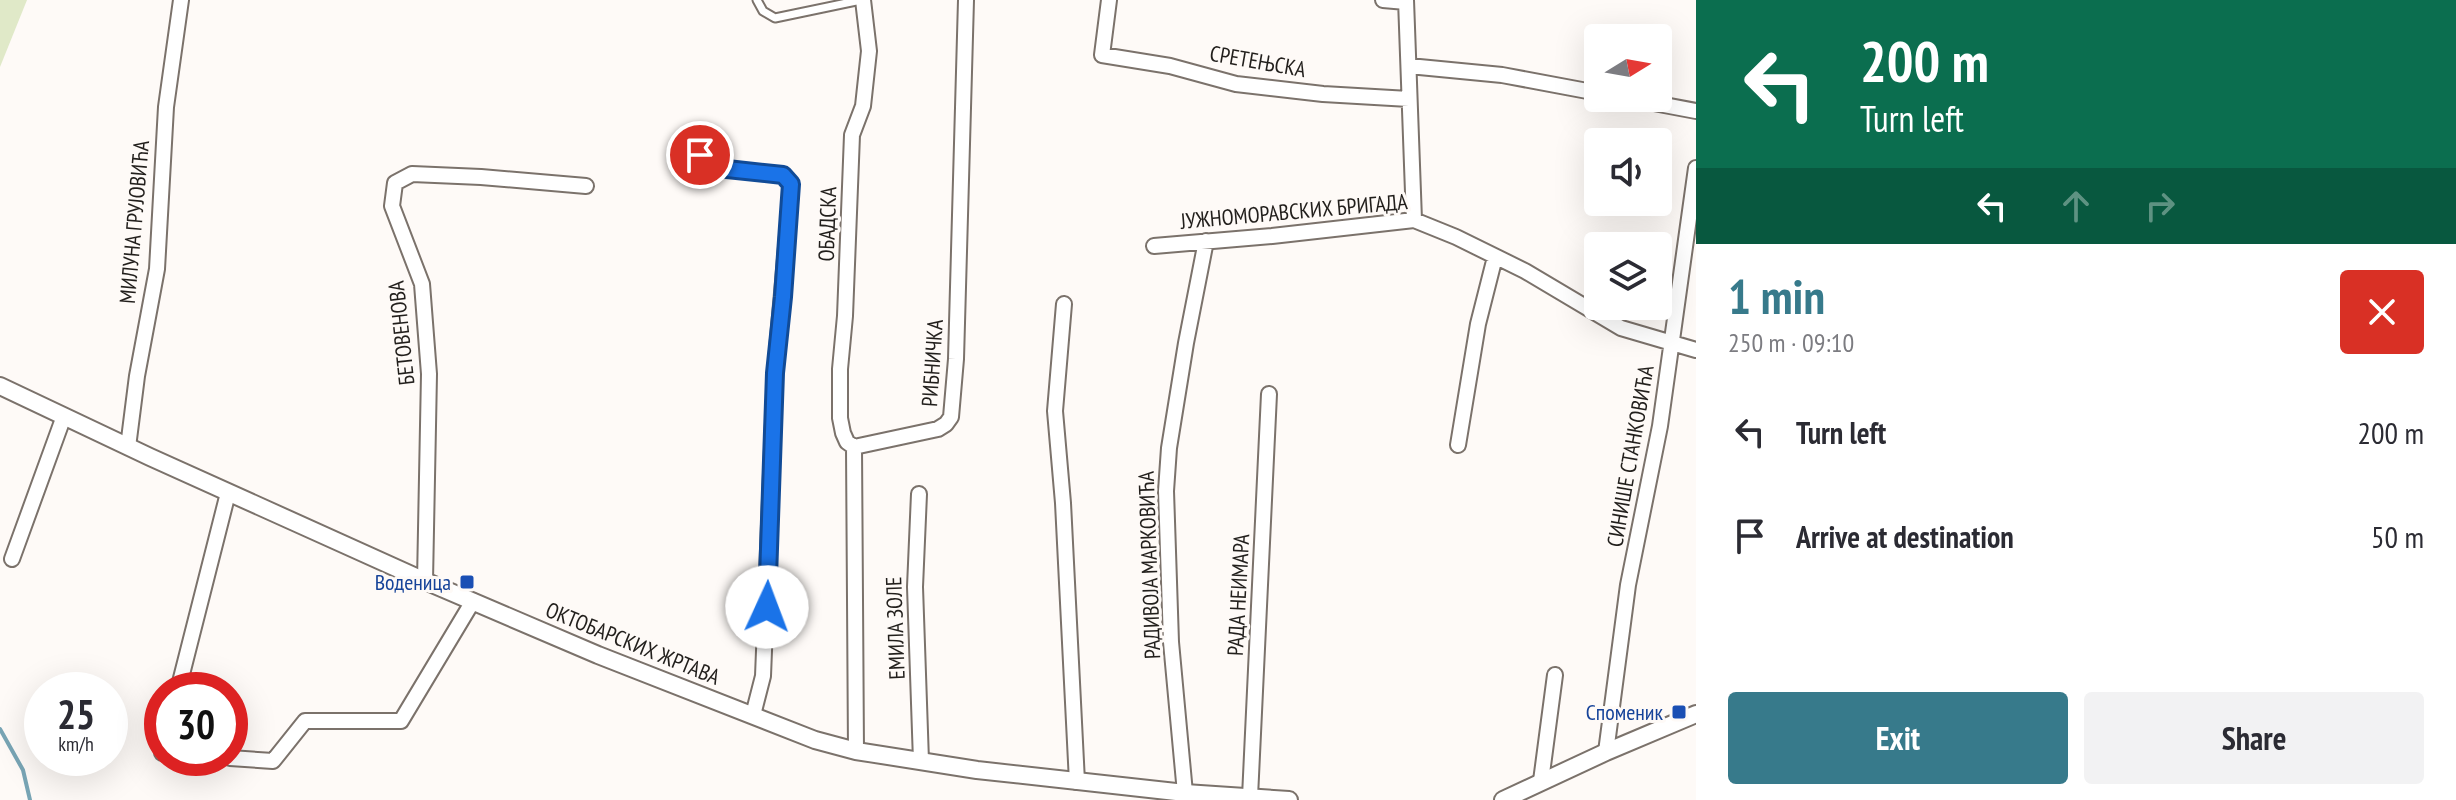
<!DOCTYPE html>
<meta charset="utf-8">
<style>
body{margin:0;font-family:"PT Sans Narrow",sans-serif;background:#f2f2f3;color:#2b2b33;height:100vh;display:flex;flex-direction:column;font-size:30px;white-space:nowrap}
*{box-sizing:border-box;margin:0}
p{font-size:26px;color:#7c7c81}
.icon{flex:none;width:44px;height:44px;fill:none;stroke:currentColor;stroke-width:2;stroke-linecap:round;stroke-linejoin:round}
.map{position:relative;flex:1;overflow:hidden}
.details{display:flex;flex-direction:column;background:#fff;width:760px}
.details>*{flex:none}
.top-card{background:#0b6e4f;color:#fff;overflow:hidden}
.needle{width:52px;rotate:79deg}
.tools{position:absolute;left:1584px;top:24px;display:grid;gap:16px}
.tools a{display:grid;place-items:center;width:88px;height:88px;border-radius:8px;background:#fff;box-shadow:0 8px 32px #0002;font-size:40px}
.speed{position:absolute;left:24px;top:672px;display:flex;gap:16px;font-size:40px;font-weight:700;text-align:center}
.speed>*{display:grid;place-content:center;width:104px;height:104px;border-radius:50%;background:#fff;box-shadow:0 8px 32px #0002;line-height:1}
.speed small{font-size:20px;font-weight:400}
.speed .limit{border:12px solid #d22;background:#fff;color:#111}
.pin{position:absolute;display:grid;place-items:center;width:68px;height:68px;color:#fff;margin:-34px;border:4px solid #fff;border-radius:50%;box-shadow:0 2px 8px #0007}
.me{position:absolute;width:88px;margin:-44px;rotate:2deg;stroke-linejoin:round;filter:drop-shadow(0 0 6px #0008)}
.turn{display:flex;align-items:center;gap:28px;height:168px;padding:0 32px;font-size:36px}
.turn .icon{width:104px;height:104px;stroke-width:2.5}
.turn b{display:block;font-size:56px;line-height:68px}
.lanes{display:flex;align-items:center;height:76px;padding:0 32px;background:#0003;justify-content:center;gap:40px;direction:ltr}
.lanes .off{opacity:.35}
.round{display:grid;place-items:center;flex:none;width:84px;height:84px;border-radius:8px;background:#f2f2f3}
.overview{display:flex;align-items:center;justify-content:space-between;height:136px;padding:0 32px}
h1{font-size:48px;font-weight:800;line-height:60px;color:#377a8b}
.action{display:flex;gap:16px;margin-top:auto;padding:16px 32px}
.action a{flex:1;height:92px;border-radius:8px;background:#377a8b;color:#fff;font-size:32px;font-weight:800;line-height:92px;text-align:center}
.action a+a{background:#f2f2f3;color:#2b2b33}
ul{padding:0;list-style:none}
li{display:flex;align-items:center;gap:24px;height:104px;padding:0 32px}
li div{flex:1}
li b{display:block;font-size:30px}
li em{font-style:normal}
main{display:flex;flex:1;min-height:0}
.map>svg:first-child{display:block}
</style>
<main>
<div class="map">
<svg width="1696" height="800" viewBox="0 0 1696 800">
<rect width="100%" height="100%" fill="#fefaf7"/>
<path fill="#e0e9c8" d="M0,0H27L0,67Z"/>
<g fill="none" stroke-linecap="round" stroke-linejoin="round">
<path stroke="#78a5b5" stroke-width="4" d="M0,729L23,770L30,800"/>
<defs>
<path id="service" d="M757,0L763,11L775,18L861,0
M700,155L727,169L783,175L789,179L791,190"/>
<path id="minor" d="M1109,0L1102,55L1170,66L1236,84L1323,94L1409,99
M1383,0L1406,2
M1406,0L1414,220
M1409,66L1502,75L1598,93
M1627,98L1696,111
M1154,246L1272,236L1414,220L1456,237L1525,271L1621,328L1696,350
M1064,304L1055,411L1063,503L1077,782
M1458,445L1478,324L1495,257
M128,447L137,376L157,269L166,107L181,0
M854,447L847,442L843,433L840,418V369L845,316L852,135L863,106L869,51L863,0
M919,494L915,587L921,761
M12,559L64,416
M425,581L429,374L422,284L392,206L395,183L412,174L481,177L586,186
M178,690L228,493
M753,715L763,676L775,373L791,190
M162,750V753
M856,751L854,447L938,429L946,424L951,417L956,359L966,0
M1606,752L1628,585L1660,426L1696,168
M230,758L273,761L305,721H401L473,601
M1541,781L1555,675
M1250,797L1269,394
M1184,800L1185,793L1171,642L1166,491L1169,448L1186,343L1206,241"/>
<path id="tertiary" d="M0,386L150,457L425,581L598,655L815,740L856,751L977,770L1185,793L1289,800
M1503,800L1606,752L1696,714"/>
</defs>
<use href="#service" stroke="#7b726b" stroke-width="11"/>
<use href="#minor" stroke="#7b726b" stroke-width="18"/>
<use href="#tertiary" stroke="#7b726b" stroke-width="20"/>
<use href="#service" stroke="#fff" stroke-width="7"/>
<use href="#minor" stroke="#fff" stroke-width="14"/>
<use href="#tertiary" stroke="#fff" stroke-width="16"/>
</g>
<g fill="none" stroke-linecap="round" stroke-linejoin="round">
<defs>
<path id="route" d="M700,155L727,169L783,175L791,184L783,297L775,373L767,607"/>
</defs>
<use href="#route" stroke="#114b97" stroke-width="20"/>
<use href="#route" stroke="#1a73e8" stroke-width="14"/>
</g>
<g fill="#1a4fb4" stroke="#fefaf7" stroke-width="3">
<rect x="459" y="574" width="16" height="16" rx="4"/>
<rect x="1671" y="704" width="16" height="16" rx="4"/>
</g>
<g text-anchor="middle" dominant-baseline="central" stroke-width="6" stroke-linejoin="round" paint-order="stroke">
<g font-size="22" fill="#221f1c" stroke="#fefaf7">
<text transform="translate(1258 61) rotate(10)">СРЕТЕЊСКА</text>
<text transform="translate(1294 211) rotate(-5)">ЈУЖНОМОРАВСКИХ БРИГАДА</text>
<text transform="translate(134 222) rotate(-85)">МИЛУНА ГРУЈОВИЋА</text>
<text transform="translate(827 224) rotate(-88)">ОБАДСКА</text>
<text transform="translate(401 333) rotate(-96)">БЕТОВЕНОВА</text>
<text transform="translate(932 363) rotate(-86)">РИБНИЧКА</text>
<text transform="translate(1630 456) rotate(-80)">СИНИШЕ СТАНКОВИЋА</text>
<text transform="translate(1149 565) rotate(-92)">РАДИВОЈА МАРКОВИЋА</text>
<text transform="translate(1238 595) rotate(-87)">РАДА НЕИМАРА</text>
<text transform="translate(895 628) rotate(-92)">ЕМИЛА ЗОЛЕ</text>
<text transform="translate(633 643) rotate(22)">ОКТОБАРСКИХ ЖРТАВА</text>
</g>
<g font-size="22" fill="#164399" stroke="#fefaf7" text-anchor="end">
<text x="451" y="582">Воденица</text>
<text x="1663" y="712">Споменик</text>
</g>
</g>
</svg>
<div class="tools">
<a><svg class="needle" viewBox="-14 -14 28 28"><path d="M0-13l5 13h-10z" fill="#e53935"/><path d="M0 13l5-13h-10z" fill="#7c7c81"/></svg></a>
<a><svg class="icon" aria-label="sound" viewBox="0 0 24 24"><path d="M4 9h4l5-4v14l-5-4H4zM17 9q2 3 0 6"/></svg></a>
<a><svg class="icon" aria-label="layers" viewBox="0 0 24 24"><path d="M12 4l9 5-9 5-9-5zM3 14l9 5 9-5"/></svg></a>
</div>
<div class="speed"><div>25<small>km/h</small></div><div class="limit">30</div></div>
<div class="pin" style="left:700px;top:155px;background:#d93025"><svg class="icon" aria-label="arrive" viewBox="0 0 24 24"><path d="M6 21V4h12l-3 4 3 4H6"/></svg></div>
<svg class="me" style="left:767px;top:607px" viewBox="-20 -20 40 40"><circle r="19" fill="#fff"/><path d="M0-13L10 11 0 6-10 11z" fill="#1a73e8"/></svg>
</div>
<section class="details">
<div class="top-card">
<div class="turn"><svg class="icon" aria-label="left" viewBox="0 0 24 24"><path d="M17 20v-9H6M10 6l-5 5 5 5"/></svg><div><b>200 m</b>Turn left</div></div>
<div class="lanes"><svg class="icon" aria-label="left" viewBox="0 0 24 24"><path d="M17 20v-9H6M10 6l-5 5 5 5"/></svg><svg class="icon off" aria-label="ahead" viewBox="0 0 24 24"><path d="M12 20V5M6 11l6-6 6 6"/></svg><svg class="icon off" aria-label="right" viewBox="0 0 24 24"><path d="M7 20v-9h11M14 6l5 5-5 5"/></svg></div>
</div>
<div class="overview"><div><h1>1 min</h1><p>250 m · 09:10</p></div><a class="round" style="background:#d93025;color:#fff"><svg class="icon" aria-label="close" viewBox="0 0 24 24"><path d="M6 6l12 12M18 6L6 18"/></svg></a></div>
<ul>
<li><svg class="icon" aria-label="left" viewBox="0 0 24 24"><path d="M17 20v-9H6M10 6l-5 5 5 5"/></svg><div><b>Turn left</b></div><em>200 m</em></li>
<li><svg class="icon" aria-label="arrive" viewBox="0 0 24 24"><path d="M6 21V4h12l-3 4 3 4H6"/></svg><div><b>Arrive at destination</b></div><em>50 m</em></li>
</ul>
<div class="action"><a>Exit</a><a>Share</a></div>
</section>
</main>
